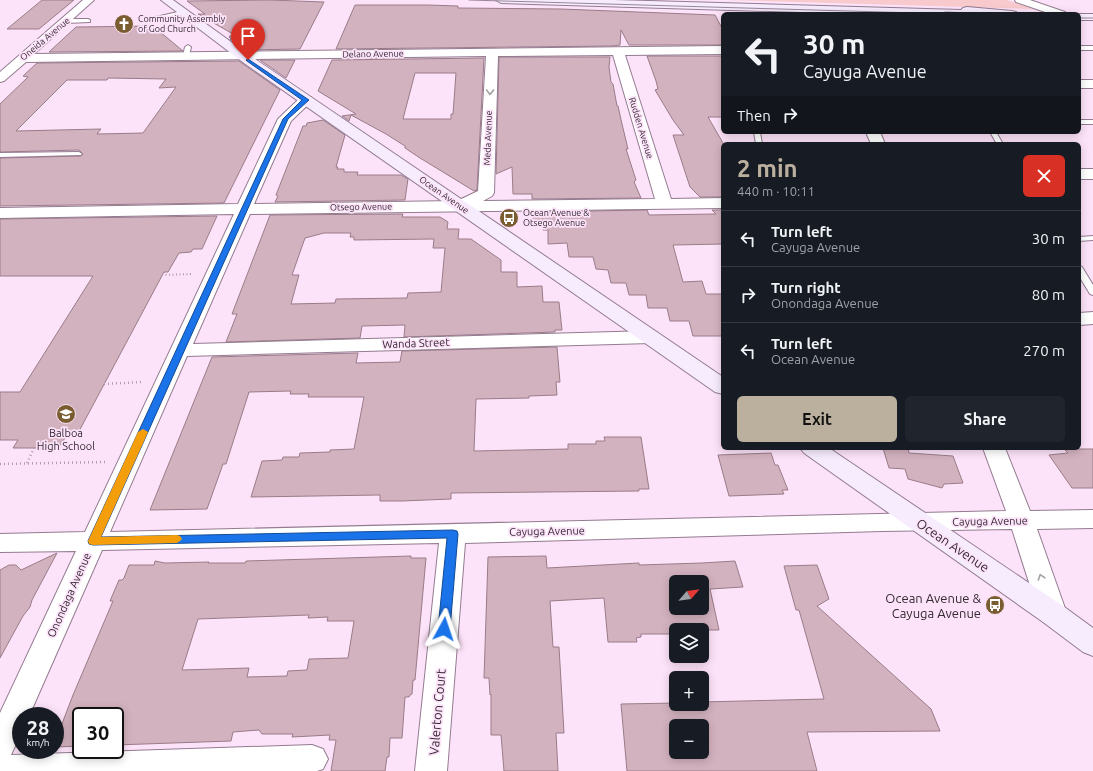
<!DOCTYPE html>
<meta charset="utf-8">
<style>
body{margin:0;font-family:Ubuntu,sans-serif;background:#20242c;color:#f1f3f6;height:100vh;display:flex;flex-direction:column;font-size:15px;white-space:nowrap}
*{box-sizing:border-box;margin:0}
p{font-size:13px;color:#9ea1a6}
.icon{flex:none;width:22px;height:22px;fill:none;stroke:currentColor;stroke-width:2;stroke-linecap:round;stroke-linejoin:round}
.map{position:relative;flex:1;overflow:hidden}
.drawer{position:absolute;left:721px;top:142px;width:360px;height:308px;display:flex;flex-direction:column;background:#171b24;border-radius:6px;box-shadow:0 2px 10px #0003}
.drawer>*{flex:none}
.top-card{position:absolute;left:721px;top:12px;width:360px;height:122px;border-radius:6px;box-shadow:0 2px 10px #0003;background:#171b24;color:#f1f3f6;overflow:hidden}
.needle{width:26px;rotate:62deg}
.tools{position:absolute;left:669px;top:575px;display:grid;gap:8px}
.tools a{display:grid;place-items:center;width:40px;height:40px;border-radius:6px;background:#171b24;box-shadow:0 2px 10px #0003;font-size:20px}
.speed{position:absolute;left:12px;top:707px;display:flex;gap:8px;font-size:20px;font-weight:700;text-align:center}
.speed>*{display:grid;place-content:center;width:52px;height:52px;border-radius:50%;background:#171b24;box-shadow:0 2px 10px #0003;line-height:1}
.speed small{font-size:10px;font-weight:400}
.speed .limit{border:2px solid #111;border-radius:6px;background:#fff;color:#111}
.pin{position:absolute;display:grid;place-items:center;width:34px;height:34px;color:#fff;margin:-41px -17px;border-radius:50% 50% 50% 0;rotate:-45deg;box-shadow:0 0 4px #0007}
.pin .icon{rotate:45deg}
.me{position:absolute;width:44px;margin:-22px;rotate:5deg;stroke-linejoin:round;filter:drop-shadow(0 0 3px #0008)}
.turn{display:flex;align-items:center;gap:14px;height:84px;padding:0 16px;font-size:18px}
.turn .icon{width:52px;height:52px;stroke-width:2.5}
.turn b{display:block;font-size:28px;line-height:34px}
.then{display:flex;align-items:center;height:38px;padding:0 16px;background:#0003;gap:8px;font-size:15px}
.round{display:grid;place-items:center;flex:none;width:42px;height:42px;border-radius:6px;background:#20242c}
.headline{display:flex;align-items:center;justify-content:space-between;height:68px;padding:0 16px}
h1{font-size:24px;font-weight:700;line-height:30px;color:#bbb09d}
.action{display:flex;gap:8px;margin-top:auto;padding:8px 16px}
.action a{flex:1;height:46px;border-radius:6px;background:#bbb09d;color:#111;font-size:16px;font-weight:700;line-height:46px;text-align:center}
.action a+a{background:#20242c;color:#f1f3f6}
ul{padding:0;list-style:none}
li{display:flex;align-items:center;gap:12px;height:56px;padding:0 16px;border-top:1px solid #363941}
li div{flex:1}
li b{display:block;font-size:15px}
li em{font-style:normal}
.map>svg:first-child{display:block}
</style>
<div class="map">
<svg width="1093" height="771" viewBox="0 0 1093 771">
<rect width="100%" height="100%" fill="#fde3f9"/>
<path fill="#f9cacd" d="M726,0H1007L1033,9Z"/>
<path fill="#d3b2bf" stroke="#9a7c88" fill-rule="evenodd" d="M42,0H74L39,29H7Z
M270,0L324,2L300,49L245,50L230,39H232L229,37L233,34L198,14H205L187,1Z
M355,5H428L458,6V8L561,9L715,15L723,30V45H629L621,30L620,45L612,46L336,49Z
M153,26L183,51L49,52L76,27Z
M647,56H723V117H708L723,143V197H700L690,187L673,135H684L673,120L655,90L658,89L656,81Z
M499,57H610L609,67L611,82L613,84L617,106H618L622,124L628,149H626L636,180L634,182L641,198L532,199V194H513L512,167L496,174Z
M484,58L477,190L474,191L420,158L405,148V146L386,134L351,115L349,121L342,116L356,114L318,91L332,60ZM415,73H456L453,114H451V119H403Z
M260,60H295L286,78Z
M239,61L280,90L224,203L0,206V158L81,156L83,154L79,150L0,152V104L28,77L23,76L37,63ZM108,78L166,79L159,88L176,87L143,133L97,134L101,129L16,131L67,80H107Z
M323,120L345,135L336,167H338L337,169H344V172H358L357,175H401L408,179L405,200L275,202L278,196L276,195L303,126H306L307,123Z
M647,210L649,215L716,214L712,210H723V244L673,245L683,282L702,281L706,294H723V336H693L689,321H670L667,308H648L646,295H629L626,283H611L608,270L596,269L593,257H569L567,243L548,244V230H543V225L533,224L532,212Z
M403,214L402,217H440L448,222L447,229H459L458,239H471L501,260V272H517V287L542,286L543,302H559L562,330H555V332L404,337L405,325L362,326L360,338L226,342L237,314H232L270,215ZM324,233H351L350,237H354V240L434,239L433,248H445L441,292L408,293L407,298L336,299L335,303L291,304L299,275H292L305,238Z
M217,216L202,249H193L191,252L179,253L168,272H164L77,435H67L59,447L45,448H13L18,440H0V392H20L93,276H0V219Z
M557,347L560,382H556L557,395L529,396V398L476,399L474,451L568,449V444H596V441H605L604,437H641L649,489H639V491L451,493V499L402,501H380V495L251,497L262,461L282,460L283,457H299L300,453L330,452V450L354,449L364,397H308L309,394H290L291,391L249,392L226,464H223L207,509L150,510L212,357L358,353L356,363L400,362L402,351Z
M883,448H908L909,453L953,456L963,483L944,484L942,488L908,479L905,469L889,468Z
M1064,449H1093V488H1072L1049,455L1068,453Z
M771,453L775,465H778L788,490H782L784,494L729,496L718,455Z
M57,553L32,600L30,607L23,616L0,658V570L9,565H16L21,570Z
M411,556V558H426L415,680H413L412,694L410,695L409,697H405L402,738H390L389,757H387L385,771H331L336,740H329L330,735L292,737L293,734H262L259,730L233,732L231,741L115,745V716H81V746L55,747V742L73,695L113,601H110L119,580H122L124,578L129,565H154L155,561L165,563L209,562L208,563H245L246,561ZM309,615L308,618L328,617L327,621H354L348,658L309,659L307,670L288,671L287,676L247,677L249,668L182,670L198,619Z
M546,556L547,568L639,563V565L702,563L735,561L743,587L710,589L719,630H704L705,633H702V630H676V634H641V637L636,638L637,642H608L604,598L550,601L553,647H559L564,733H556L558,771H504L501,735H491V694L490,695L489,678H484L488,557ZM676,582H702V608H676Z
M817,565L829,599L817,606L931,709L940,731L807,732L817,771H627L621,704L676,703V704H702V702L824,699L799,610H796L784,566ZM676,726H702V752H676Z"/>
<g fill="none" stroke-linecap="round" stroke-linejoin="round">
<defs>
<path id="service" d="M182,11L185,13L184,14L150,21L147,19Z
M88,19L90,20V22L66,23L63,21L66,19Z
M188,45L191,47L189,56L186,58L183,56L185,47Z
M1079,46H1093V50H1079Z
M1079,120H1093V124H1079Z
M754,132H760L762,144H756Z
M990,132H996L1003,144H997Z
M79,152L82,154L81,155L0,157V153Z
M1093,236V240L1079,241V237Z
M1079,266L1082,267L1093,285V295L1090,294L1079,276Z"/>
<path id="minor" d="M83,0H94L34,54L723,46V54L625,55L671,199L723,198V208L250,214L193,344L651,331L658,333L661,337L658,341L651,343L187,356L110,532L1006,511L983,448H1005L1030,511L1093,510V528L1037,529L1067,614L1063,622L1053,625L1043,622L1039,614L1012,529L882,531L465,543L447,771H415L439,543L102,550L29,716H21V733L11,755L312,745L323,749L328,759L323,769L317,771H0V713L76,551L0,552V534L85,532L234,214L0,218V208L238,204L278,119L301,97H311L313,100L291,121L254,204L457,201L478,191L486,56L26,62L4,81L0,82V72ZM613,55L655,199L483,201L492,196L494,193L498,56Z
M1015,0H1030L1065,12L1066,14H1051L1016,2Z
M1079,80H1093V88H1079Z
M866,132H880L885,144H871Z
M1079,169H1093V179H1079Z
M1093,312V324L1079,325V313Z"/>
<path id="secondary" d="M161,0H173L252,57L723,377V394L715,392L244,63Z
M496,0H614L961,10L963,8L967,7L1012,11L1016,12L1018,14H866L501,3Z
M1077,14H1093V20H1079V14Z
M800,448H829L1063,606L1093,628V656L1083,652L1043,622L804,453Z"/>
</defs>
<use href="#service" stroke="#937b90" stroke-width="2"/>
<use href="#minor" stroke="#937b90" stroke-width="2"/>
<use href="#secondary" stroke="#937b90" stroke-width="2"/>
<path stroke="#b09cad" stroke-width="2" stroke-dasharray="1 2.5" stroke-linecap="butt" d="M162,275L193,274"/>
<path stroke="#b09cad" stroke-width="2.5" stroke-dasharray="1 3" stroke-linecap="butt" d="M104,384L142,382
M27,463L34,448
M0,464L105,462"/>
<use href="#service" fill="#fff" fill-rule="evenodd"/>
<use href="#minor" fill="#fff" fill-rule="evenodd"/>
<use href="#secondary" fill="#f6ecfe" fill-rule="evenodd"/>
<path stroke="#988696" stroke-width="1" d="M469,0L951,14
M945,12L1009,14
M1079,18H1093"/>
</g>
<defs><path id="oneway-chevron" d="M-2-3.5L2.5 0L-2 3.5" fill="none" stroke-width="1.6" stroke-linecap="round" stroke-linejoin="round"/></defs>
<g stroke="#a49fa3">
<use href="#oneway-chevron" transform="translate(490 92) rotate(92)"/>
<use href="#oneway-chevron" transform="translate(1041 577) rotate(-108)"/>
</g>
<path fill="#1a73e8" stroke="#114b97" d="M248,59L309,100L288,119L101,537L453,530L457,531L458,534L450,629L449,633L444,634L440,633L438,629L447,538L93,545L89,544L88,541L283,119L302,100L247,61L246,60Z"/>
<path fill="#f59e0b" d="M143,429L148,432L101,537L177,535L180,536L182,539L180,541L177,543L93,545L89,544L88,541L138,432Z"/>
<defs>
<symbol id="church-disc" viewBox="-11 -11 22 22"><circle r="9.5" fill="#795d30" stroke="#fde3f9"/><path d="M-1.2-6h2.4v3.5h3.3v2.4h-3.3V6h-2.4V-.1h-3.3v-2.4h3.3Z" fill="#fff"/></symbol>
<symbol id="bus-disc" viewBox="-11 -11 22 22"><circle r="9.5" fill="#795d30" stroke="#fde3f9"/><path d="M-5-6H5V4H4V6H2V4H-2V6H-4V4H-5ZM-3.5-4V0h7V-4ZM-3.5 1.2v1.5H-2V1.2ZM2 1.2v1.5H3.5V1.2Z" fill="#fff"/></symbol>
<symbol id="school-disc" viewBox="-11 -11 22 22"><circle r="9.5" fill="#795d30" stroke="#fde3f9"/><path d="M0-5L7-2L0 1L-7-2ZM-4 1L0 2.5L4 1V4Q0 6-4 4Z" fill="#fff"/></symbol>
</defs>
<g fill-rule="evenodd">
<use href="#church-disc" x="113" y="13" width="22" height="22"/>
<use href="#bus-disc" x="498" y="207" width="22" height="22"/>
<use href="#school-disc" x="55" y="403" width="22" height="22"/>
<use href="#bus-disc" x="984" y="594" width="22" height="22"/>
</g>
<g text-anchor="middle" dominant-baseline="central" stroke-width="3.5" stroke-linejoin="round" paint-order="stroke">
<g font-size="9" fill="#342a33" stroke="#fde3f9" text-anchor="start">
<text x="138" y="19">Community Assembly<tspan x="138" dy="10">of God Church</tspan></text>
<text x="523" y="213">Ocean Avenue &amp;<tspan x="523" dy="10">Otsego Avenue</tspan></text>
</g>
<g font-size="9" fill="#342a33" stroke="#fde3f9">
<text transform="translate(45 39) rotate(-40)">Oneida Avenue</text>
<text transform="translate(373 54) rotate(-1)">Delano Avenue</text>
<text transform="translate(641 128) rotate(73)">Rudden Avenue</text>
<text transform="translate(488 138) rotate(-88)">Meda Avenue</text>
<text transform="translate(444 195) rotate(35)">Ocean Avenue</text>
<text transform="translate(361 207) rotate(-1)">Otsego Avenue</text>
</g>
<g font-size="11" fill="#342a33" stroke="#fde3f9">
<text transform="translate(416 343) rotate(-2)">Wanda Street</text>
<text transform="translate(990 521) rotate(-1)">Cayuga Avenue</text>
<text transform="translate(547 531) rotate(-1)">Cayuga Avenue</text>
<text transform="translate(69 595) rotate(-66)">Onondaga Avenue</text>
</g>
<g font-size="11" fill="#342a33" stroke="#fde3f9">
<text x="66" y="433">Balboa<tspan x="66" dy="13">High School</tspan></text>
</g>
<g font-size="13" fill="#342a33" stroke="#fde3f9">
<text transform="translate(953 545) rotate(34)">Ocean Avenue</text>
<text transform="translate(437 712) rotate(-85)">Valerton Court</text>
</g>
<g font-size="13" fill="#342a33" stroke="#fde3f9" text-anchor="end">
<text x="981" y="598">Ocean Avenue &amp;<tspan x="981" dy="15">Cayuga Avenue</tspan></text>
</g>
</g>
</svg>
<div class="tools">
<a><svg class="needle" viewBox="-14 -14 28 28"><path d="M0-13l5 13h-10z" fill="#e53935"/><path d="M0 13l5-13h-10z" fill="#9ea1a6"/></svg></a>
<a><svg class="icon" aria-label="layers" viewBox="0 0 24 24"><path d="M12 4l9 5-9 5-9-5zM3 14l9 5 9-5"/></svg></a>
<a>+</a>
<a>−</a>
</div>
<div class="speed"><div>28<small>km/h</small></div><div class="limit">30</div></div>
<div class="pin" style="left:248px;top:60px;background:#d93025"><svg class="icon" aria-label="arrive" viewBox="0 0 24 24"><path d="M6 21V4h12l-3 4 3 4H6"/></svg></div>
<svg class="me" style="left:444px;top:629px" viewBox="-20 -20 40 40"><path d="M0-17L14 15 0 8-14 15z" fill="#1a73e8" stroke="#fff" stroke-width="4"/></svg>
<div class="top-card">
<div class="turn"><svg class="icon" aria-label="left" viewBox="0 0 24 24"><path d="M17 20v-9H6M10 6l-5 5 5 5"/></svg><div><b>30 m</b>Cayuga Avenue</div></div>
<div class="then">Then<svg class="icon" aria-label="right" viewBox="0 0 24 24"><path d="M7 20v-9h11M14 6l5 5-5 5"/></svg></div>
</div>
<section class="drawer">
<div class="headline"><div><h1>2 min</h1><p>440 m · 10:11</p></div><a class="round" style="background:#d93025;color:#fff"><svg class="icon" aria-label="close" viewBox="0 0 24 24"><path d="M6 6l12 12M18 6L6 18"/></svg></a></div>
<ul>
<li><svg class="icon" aria-label="left" viewBox="0 0 24 24"><path d="M17 20v-9H6M10 6l-5 5 5 5"/></svg><div><b>Turn left</b><p>Cayuga Avenue</p></div><em>30 m</em></li>
<li><svg class="icon" aria-label="right" viewBox="0 0 24 24"><path d="M7 20v-9h11M14 6l5 5-5 5"/></svg><div><b>Turn right</b><p>Onondaga Avenue</p></div><em>80 m</em></li>
<li><svg class="icon" aria-label="left" viewBox="0 0 24 24"><path d="M17 20v-9H6M10 6l-5 5 5 5"/></svg><div><b>Turn left</b><p>Ocean Avenue</p></div><em>270 m</em></li>
</ul>
<div class="action"><a>Exit</a><a>Share</a></div>
</section>
</div>
